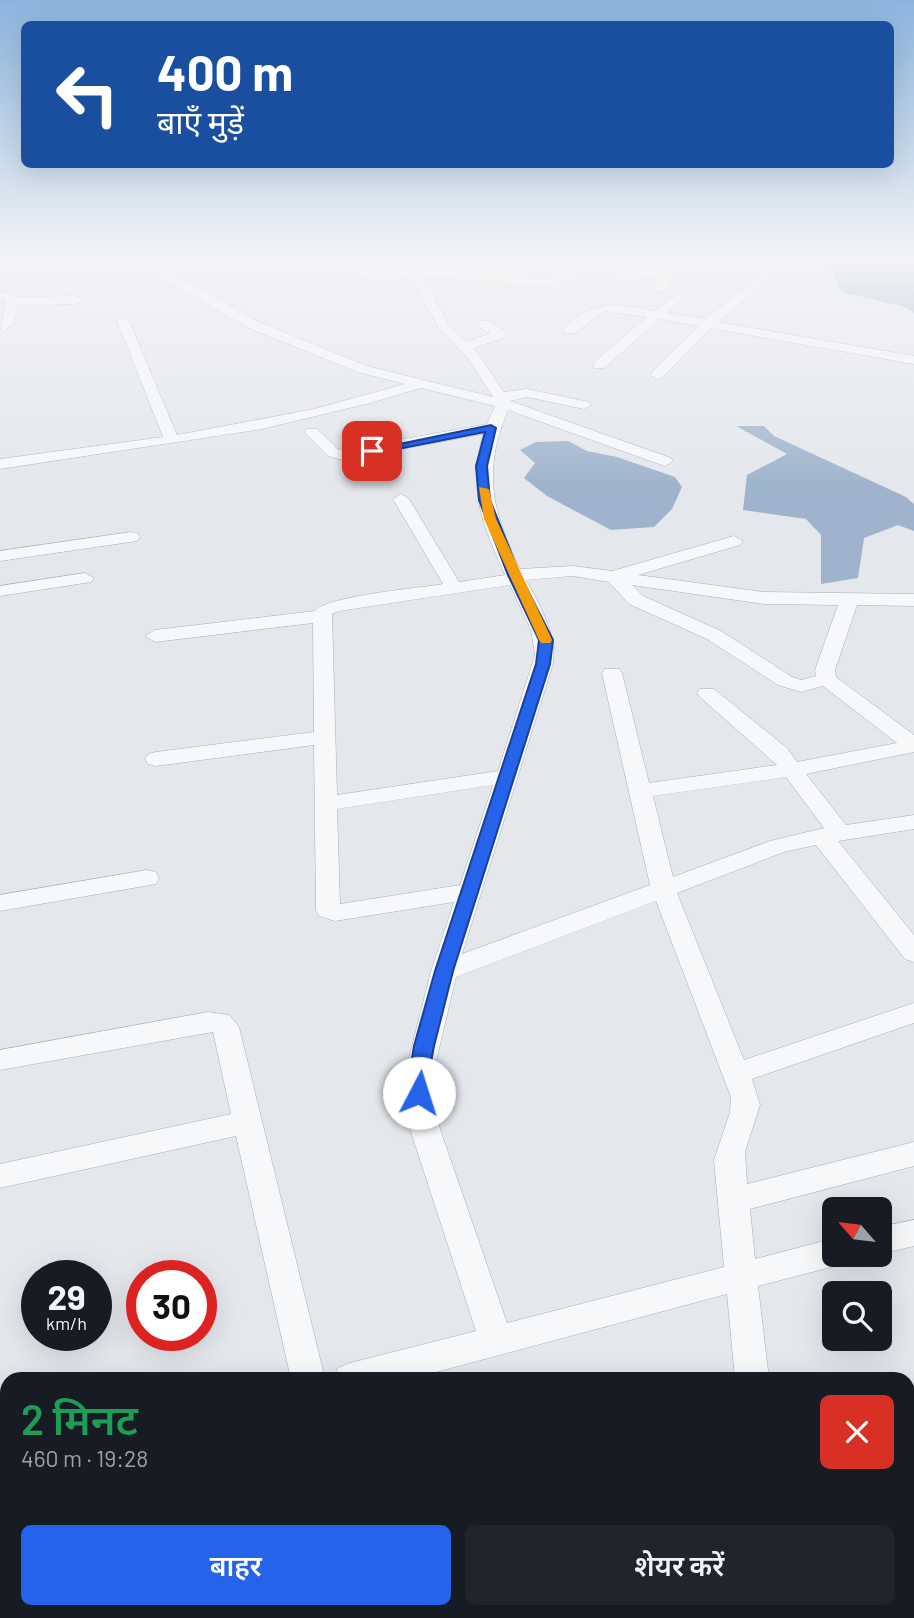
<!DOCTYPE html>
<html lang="hi">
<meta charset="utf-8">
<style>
body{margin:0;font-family:Barlow,"Noto Sans Devanagari",sans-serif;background:#20242c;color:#f1f3f6;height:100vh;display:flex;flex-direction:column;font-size:26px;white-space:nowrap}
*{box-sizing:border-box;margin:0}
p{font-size:23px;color:#9ea1a6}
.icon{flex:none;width:38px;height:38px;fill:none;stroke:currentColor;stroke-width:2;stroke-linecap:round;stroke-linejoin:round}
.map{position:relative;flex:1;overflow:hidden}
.side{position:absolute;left:0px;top:1372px;width:915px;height:247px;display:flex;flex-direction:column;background:#171b24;border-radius:21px 21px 0 0;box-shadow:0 7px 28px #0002}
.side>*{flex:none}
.banner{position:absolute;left:21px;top:21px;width:873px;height:147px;border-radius:10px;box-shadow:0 7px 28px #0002;background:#1a4fa0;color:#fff;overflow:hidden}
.needle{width:46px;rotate:298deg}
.buttons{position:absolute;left:822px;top:1197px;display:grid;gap:14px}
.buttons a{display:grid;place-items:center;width:70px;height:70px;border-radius:10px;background:#171b24;box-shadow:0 7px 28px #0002;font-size:35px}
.speed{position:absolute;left:21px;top:1260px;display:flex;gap:14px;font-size:35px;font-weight:700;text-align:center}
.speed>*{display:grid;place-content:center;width:91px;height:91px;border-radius:50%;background:#171b24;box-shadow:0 7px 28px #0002;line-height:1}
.speed small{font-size:18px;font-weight:400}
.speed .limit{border:10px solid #d22;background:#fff;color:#111}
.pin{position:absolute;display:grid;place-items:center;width:60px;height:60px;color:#fff;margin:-30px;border-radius:14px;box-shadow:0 4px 10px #0006}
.me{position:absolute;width:77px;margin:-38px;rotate:5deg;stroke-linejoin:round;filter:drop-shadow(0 0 5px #0008)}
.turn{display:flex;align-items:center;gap:24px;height:147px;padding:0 21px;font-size:32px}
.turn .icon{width:91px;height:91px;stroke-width:2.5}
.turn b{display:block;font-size:49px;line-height:60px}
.round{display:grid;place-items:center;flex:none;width:74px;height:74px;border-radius:10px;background:#20242c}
.overview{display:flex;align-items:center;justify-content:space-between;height:119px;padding:0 21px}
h1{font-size:42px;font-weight:600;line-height:52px;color:#1e9e55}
.button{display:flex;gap:14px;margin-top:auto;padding:14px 21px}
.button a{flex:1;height:80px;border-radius:10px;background:#2563eb;color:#fff;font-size:28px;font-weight:600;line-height:80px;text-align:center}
.button a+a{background:#20242c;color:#f1f3f6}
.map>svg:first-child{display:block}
</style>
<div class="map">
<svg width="914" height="1618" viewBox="0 0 914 1618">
<rect width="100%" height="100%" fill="#e4e7ec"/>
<path fill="#9fb4cc" d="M826,259H914V313L905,307L841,292Z
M736,426H764L774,436L906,497L914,504V531L898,525L864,538L858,578L821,584V535L806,519L743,510L747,475L787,454Z
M568,441L587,451L617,457L675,477L682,487L672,509L654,527L611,530L547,496L524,478L535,463L520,450L536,442Z"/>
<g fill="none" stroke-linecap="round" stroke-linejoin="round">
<defs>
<path id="street" d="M308,259H326L385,275L410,270L407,259H419L421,269L496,275L509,263L521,260L670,271L676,275L663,291L659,292L653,288L661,278L574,271L560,287L556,288L423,276L450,327L467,342L490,333L479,327V321H489L505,331V337L474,348L504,392L527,389L589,402L591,405L584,409L527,397L510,401L671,458L673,461L665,466L659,464L508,410C482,472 492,511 520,569L573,566L612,571L734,536L743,541L740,545L638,575L764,592L914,594V606L857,605L835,670L836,677L914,735V752L806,774L846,825L914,815V829L838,841L914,935V962L905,959L816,845L784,852L677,893L744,1060L914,1003V1023L752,1079L760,1105L745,1152L747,1184L914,1142V1166L750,1209L755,1259L835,1238V1255H850L846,1262L835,1266L758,1286L769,1379H735L727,1294L410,1379H333L338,1368L350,1363L476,1331L411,1132L406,1106L404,1078L431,971L454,902L335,921L319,916L316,910L314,745L156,766L148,764L145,759L148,754L156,752L314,732L313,623L155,642L145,636L155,630L315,611C326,596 420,588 443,584L393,499L401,494L409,499L459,582L505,575C482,524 468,490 483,434L343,460L328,456L304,432L307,429H317L338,449L343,450L487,424L495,406L421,388L370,403L262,429L0,469V459L163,437L117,321L123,317L129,321L177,435L314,409L405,384L357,372L249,328L170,283L148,267L29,274V268L33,267L154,261L178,277L259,322L367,366L493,397L467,357L439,329L411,277L385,283ZM521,266L562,270L553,280L508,276ZM573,576L609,582L629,604L707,639L778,685L801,692L823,686L897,743L797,762L787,748L714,689H700L697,693L700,697L777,765L649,783L622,673L619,669H605L602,673L650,885L462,954L553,664C557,633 540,606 526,580ZM510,585L531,630L535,655L498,771L337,795L332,614L339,611ZM632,585L764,604L838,605L815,670L816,676L801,680L792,677L721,631L643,596ZM786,777L824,828L770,841L673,877L653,796ZM493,785L460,885L340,904L337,809ZM656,901L731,1097L730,1112L714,1160L724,1267L507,1323L441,1132L434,1106L432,1078L456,977Z
M762,275L768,279L766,282L718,322L914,356V364L710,328L662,378L657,379L650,375L652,372L698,326L660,319L604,368H594V362L647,317L604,311L575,333H565L563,330C593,298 616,304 655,311L679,292L685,296L667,313L705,319Z
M4,292L19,297L76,296L82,300L76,304L18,305L13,324L0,334L6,300L0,299V293Z
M131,532L137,533L140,537L137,541L0,561V551Z
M85,573L94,578L91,582L0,596V586Z
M147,870L156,872L159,878L156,884L0,911V895Z
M208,1012L229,1015L239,1027L325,1379H291L236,1136L0,1188V1164L231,1114L213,1032L0,1070V1050Z
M914,1220V1246L880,1254V1227Z
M7,1450V1486L0,1488V1452Z
M908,1462H914V1498H908Z
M908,1529L914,1530V1568L908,1567Z
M542,1612H586L589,1618H545Z
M753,1612H791L792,1618H752Z"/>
</defs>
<use href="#street" stroke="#a9aeb7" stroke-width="1"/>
<use href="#street" fill="#f7f8fa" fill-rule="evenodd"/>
</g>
<linearGradient id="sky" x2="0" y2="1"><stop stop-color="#8bb4dd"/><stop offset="0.53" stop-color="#f3f4f6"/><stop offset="1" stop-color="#f3f4f6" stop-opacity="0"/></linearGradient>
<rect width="914" height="485" fill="url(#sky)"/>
<path fill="#2563eb" stroke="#184099" stroke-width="2" d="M491,425L496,428L487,466L490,500L520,575L553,640L550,664L453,971L434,1046L428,1078L429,1093L426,1098L419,1100L412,1098L409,1078L414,1046L435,971L536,664L539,640L508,575L479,500L476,466L485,432L372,454L366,451Z"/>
<path fill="#f59e0b" d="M479,487L489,489L496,519L552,640L550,643H541L539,640L484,519Z"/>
</svg>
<div class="buttons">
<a><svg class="needle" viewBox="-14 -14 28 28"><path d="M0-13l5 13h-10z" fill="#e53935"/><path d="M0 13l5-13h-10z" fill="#9ea1a6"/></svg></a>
<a><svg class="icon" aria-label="search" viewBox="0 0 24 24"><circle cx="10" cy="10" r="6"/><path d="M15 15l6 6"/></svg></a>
</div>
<div class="speed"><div>29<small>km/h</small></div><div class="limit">30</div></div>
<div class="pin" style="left:372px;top:451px;background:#d93025"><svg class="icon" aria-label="arrive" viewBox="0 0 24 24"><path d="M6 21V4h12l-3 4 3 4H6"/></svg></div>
<svg class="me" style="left:419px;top:1093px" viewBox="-20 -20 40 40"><circle r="19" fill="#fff"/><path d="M0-13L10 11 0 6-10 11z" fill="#2563eb"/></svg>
<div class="banner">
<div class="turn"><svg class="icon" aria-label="left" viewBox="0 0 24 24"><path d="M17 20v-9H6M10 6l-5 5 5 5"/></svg><div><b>400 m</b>बाएँ मुड़ें</div></div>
</div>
<section class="side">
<div class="overview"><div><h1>2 मिनट</h1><p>460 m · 19:28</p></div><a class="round" style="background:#d93025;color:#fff"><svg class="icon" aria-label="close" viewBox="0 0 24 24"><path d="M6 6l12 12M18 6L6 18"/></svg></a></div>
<div class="button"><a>बाहर</a><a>शेयर करें</a></div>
</section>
</div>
